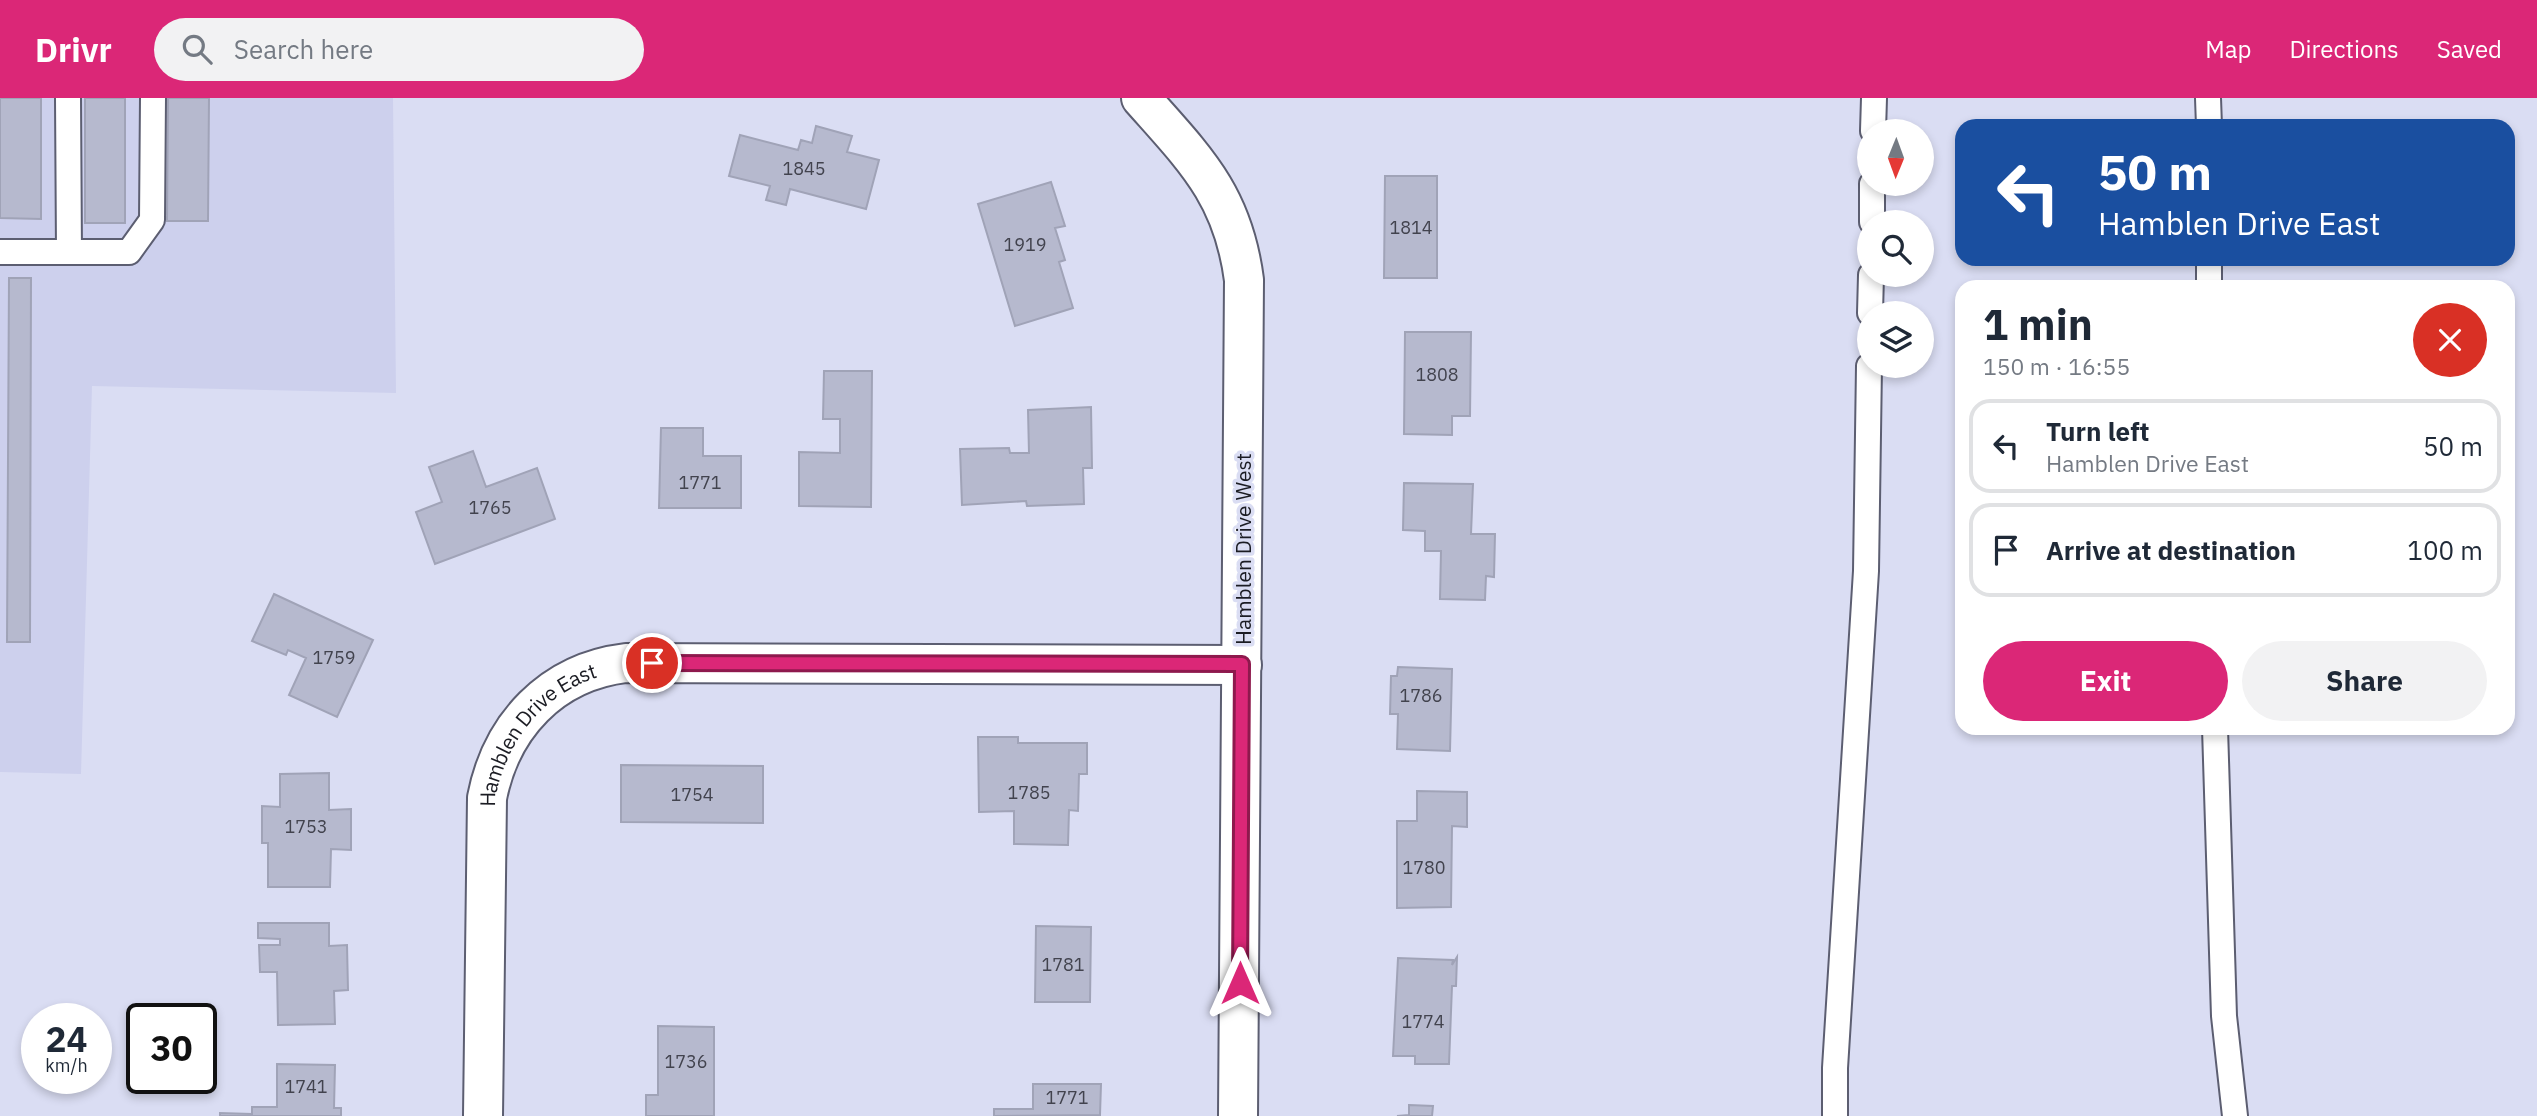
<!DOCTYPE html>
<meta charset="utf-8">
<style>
body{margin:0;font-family:"IBM Plex Sans",sans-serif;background:#f2f2f3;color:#1f2937;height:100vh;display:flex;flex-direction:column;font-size:26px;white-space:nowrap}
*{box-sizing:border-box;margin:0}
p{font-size:23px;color:#747a83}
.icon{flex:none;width:38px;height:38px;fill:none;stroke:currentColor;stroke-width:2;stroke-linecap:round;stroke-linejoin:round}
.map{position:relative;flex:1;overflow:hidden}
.panel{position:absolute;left:1955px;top:182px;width:560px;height:455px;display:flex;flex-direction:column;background:#fff;border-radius:21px;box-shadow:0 4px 10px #0003}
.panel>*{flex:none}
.hud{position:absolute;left:1955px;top:21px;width:560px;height:147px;border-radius:21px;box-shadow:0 4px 10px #0003;background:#1a4fa0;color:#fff;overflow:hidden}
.needle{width:46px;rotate:181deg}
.tools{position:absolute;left:1857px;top:21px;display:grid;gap:14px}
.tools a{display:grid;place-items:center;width:77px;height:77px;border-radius:50%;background:#fff;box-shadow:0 4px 10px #0003;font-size:35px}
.speed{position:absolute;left:21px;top:905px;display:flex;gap:14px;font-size:35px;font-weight:700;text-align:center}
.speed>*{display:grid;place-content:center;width:91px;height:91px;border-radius:50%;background:#fff;box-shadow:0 4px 10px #0003;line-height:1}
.speed small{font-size:18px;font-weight:400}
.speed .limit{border:4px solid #111;border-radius:10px;background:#fff;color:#111}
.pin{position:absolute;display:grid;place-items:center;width:60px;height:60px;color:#fff;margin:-30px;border:4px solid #fff;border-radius:50%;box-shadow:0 2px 7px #0007}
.me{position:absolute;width:77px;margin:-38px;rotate:0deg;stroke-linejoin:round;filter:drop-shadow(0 0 5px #0008)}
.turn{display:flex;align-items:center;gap:24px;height:147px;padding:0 28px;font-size:32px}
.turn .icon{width:91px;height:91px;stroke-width:2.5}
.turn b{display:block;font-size:49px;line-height:60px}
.round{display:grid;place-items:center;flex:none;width:74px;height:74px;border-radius:37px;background:#f2f2f3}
.overview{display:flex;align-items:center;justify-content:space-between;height:119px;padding:0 28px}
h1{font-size:42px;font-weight:800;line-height:52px}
.action{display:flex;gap:14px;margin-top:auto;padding:14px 28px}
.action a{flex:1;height:80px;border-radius:42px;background:#db2777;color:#fff;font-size:28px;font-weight:800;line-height:80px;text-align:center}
.action a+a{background:#f2f2f3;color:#1f2937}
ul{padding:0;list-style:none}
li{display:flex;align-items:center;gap:21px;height:94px;margin:0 14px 10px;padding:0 14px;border:4px solid #e0e1e3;border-radius:21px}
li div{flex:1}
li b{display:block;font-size:26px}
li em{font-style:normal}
header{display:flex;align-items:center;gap:42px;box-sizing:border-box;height:98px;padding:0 35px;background:#db2777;color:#fff}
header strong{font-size:33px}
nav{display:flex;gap:38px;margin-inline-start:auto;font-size:24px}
.search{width:490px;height:63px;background:#f2f2f3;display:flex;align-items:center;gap:18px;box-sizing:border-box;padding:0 24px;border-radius:38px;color:#747a83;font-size:26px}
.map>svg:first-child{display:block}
</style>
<header>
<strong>Drivr</strong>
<div class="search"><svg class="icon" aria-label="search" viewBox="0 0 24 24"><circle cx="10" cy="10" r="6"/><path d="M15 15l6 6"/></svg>Search here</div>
<nav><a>Map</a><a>Directions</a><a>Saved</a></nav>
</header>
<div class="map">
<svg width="2537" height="1018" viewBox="0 0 2537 1018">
<rect width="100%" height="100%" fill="#daddf3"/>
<path fill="#cdd0ed" d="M0,0H393L396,295L92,288L81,676L0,674Z"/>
<path fill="#b6b9ce" stroke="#a0a3b7" stroke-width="2" d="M0,0H41V121L0,120Z
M85,0H125V125H85Z
M168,0H209L208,123H167Z
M816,28L852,38L847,54L879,62L866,111L790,91L786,107L766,102L770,88L729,78L740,37L798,52L801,42L812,45Z
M1385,78H1437V180H1384Z
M1051,84L1065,128L1055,130L1065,162L1059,164L1073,210L1015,228L978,106Z
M9,180H31L30,544H7Z
M1405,234H1471L1470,318H1452V337L1404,336Z
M824,273H872L871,409L799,408V354L840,355V321H823Z
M1091,309L1092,370H1083L1084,406L1027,408L1026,403L962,407L960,351L1009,350L1010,355H1029L1028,312Z
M661,330H703V358H741V410H659Z
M473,353L486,389L537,370L555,421L435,466L416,414L442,404L429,369Z
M1404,385L1473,386L1471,436H1495L1494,479L1486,478L1485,502L1440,501L1441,453H1425V433L1403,432Z
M274,496L373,542L337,619L289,597L306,560L288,552L286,557L252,543Z
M1398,569L1452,571L1450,653L1397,651L1398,616H1390L1391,578H1397Z
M978,639H1018V645H1087V676H1079L1078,713L1069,712L1068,747L1014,746V713L979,714Z
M621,667L763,668V725L621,724Z
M329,675V712L351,711V752L331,751L330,789H268V745H262V708L280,709V676Z
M1417,693L1467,694V729L1452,728L1451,809L1397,810V723H1417Z
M258,825H329V848L347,847L348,892L334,893L335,926L278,927L277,874H260L259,847H280V841L258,840Z
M1036,828L1091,829L1090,904H1035Z
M1457,859L1456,888H1452L1449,966H1415V958H1393L1398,860L1453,862L1452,867Z
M658,928L714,929V1018H646V997H658Z
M277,966L335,967L334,1010H341V1018H220V1015L252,1016V1009H277Z
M1033,986H1101L1100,1017L994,1018V1011H1033Z
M1409,1007L1433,1008L1432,1018H1397L1409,1017Z"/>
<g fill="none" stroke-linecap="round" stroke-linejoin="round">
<defs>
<path id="service" d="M68,0L69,154
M2208,0L2209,28
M1873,33L1874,0
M1872,124V86
M0,154H129L152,122L153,0
M2209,161V189
M1870,215L1871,177
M2215,630L2224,918L2235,1018
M1835,1018V970L1866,473L1869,268"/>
<g id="minor">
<path d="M1141,0C1195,61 1233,97 1244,182L1238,1018"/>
<path id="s1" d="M483,1018L487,700C501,628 551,574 626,565L1242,567"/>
</g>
</defs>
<use href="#service" stroke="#5c5e71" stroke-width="28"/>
<use href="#minor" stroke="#5c5e71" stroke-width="42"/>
<use href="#service" stroke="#fff" stroke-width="24"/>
<use href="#minor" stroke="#fff" stroke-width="38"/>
</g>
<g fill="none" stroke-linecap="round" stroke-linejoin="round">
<defs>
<path id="route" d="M652,565L1242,566L1240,885"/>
</defs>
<use href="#route" stroke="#8e194d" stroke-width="18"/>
<use href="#route" stroke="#db2777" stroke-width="12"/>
</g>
<g text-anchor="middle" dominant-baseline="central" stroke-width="7" stroke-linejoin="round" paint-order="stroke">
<g font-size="18" fill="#42434e">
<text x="804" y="70">1845</text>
<text x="1411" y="129">1814</text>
<text x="1025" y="146">1919</text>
<text x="1437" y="276">1808</text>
<text x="700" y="384">1771</text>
<text x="490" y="409">1765</text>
<text x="334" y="559">1759</text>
<text x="1421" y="597">1786</text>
<text x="1029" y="694">1785</text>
<text x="692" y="696">1754</text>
<text x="306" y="728">1753</text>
<text x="1424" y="769">1780</text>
<text x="1063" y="866">1781</text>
<text x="1423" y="923">1774</text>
<text x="686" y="963">1736</text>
<text x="306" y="988">1741</text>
<text x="1067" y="999">1771</text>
</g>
<g font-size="21" fill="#1b1c23" stroke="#daddf3">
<text transform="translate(1243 451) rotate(-90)">Hamblen Drive West</text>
<text stroke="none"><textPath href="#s1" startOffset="402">Hamblen Drive East</textPath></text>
</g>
</g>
</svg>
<div class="tools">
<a><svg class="needle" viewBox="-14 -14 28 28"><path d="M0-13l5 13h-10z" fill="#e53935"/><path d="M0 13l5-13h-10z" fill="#747a83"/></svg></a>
<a><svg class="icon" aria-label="search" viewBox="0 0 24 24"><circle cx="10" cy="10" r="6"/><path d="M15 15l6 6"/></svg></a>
<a><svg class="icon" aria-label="layers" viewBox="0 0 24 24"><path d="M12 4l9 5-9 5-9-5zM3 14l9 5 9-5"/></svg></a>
</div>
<div class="speed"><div>24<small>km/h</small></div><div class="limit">30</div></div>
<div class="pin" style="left:652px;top:565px;background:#d93025"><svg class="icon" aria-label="arrive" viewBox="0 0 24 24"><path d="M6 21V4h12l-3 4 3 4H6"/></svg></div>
<svg class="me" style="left:1240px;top:885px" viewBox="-20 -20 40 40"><path d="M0-17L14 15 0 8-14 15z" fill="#db2777" stroke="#fff" stroke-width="4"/></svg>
<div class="hud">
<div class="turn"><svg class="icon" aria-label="left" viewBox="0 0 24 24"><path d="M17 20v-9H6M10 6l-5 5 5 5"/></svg><div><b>50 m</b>Hamblen Drive East</div></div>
</div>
<section class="panel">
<div class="overview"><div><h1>1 min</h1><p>150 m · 16:55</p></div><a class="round" style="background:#d93025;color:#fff"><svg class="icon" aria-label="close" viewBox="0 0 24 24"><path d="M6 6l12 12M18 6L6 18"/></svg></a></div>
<ul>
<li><svg class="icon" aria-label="left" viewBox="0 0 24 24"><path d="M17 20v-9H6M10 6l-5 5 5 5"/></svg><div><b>Turn left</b><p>Hamblen Drive East</p></div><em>50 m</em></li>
<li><svg class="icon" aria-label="arrive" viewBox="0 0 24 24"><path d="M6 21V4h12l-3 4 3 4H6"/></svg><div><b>Arrive at destination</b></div><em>100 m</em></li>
</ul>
<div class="action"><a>Exit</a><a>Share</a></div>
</section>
</div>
